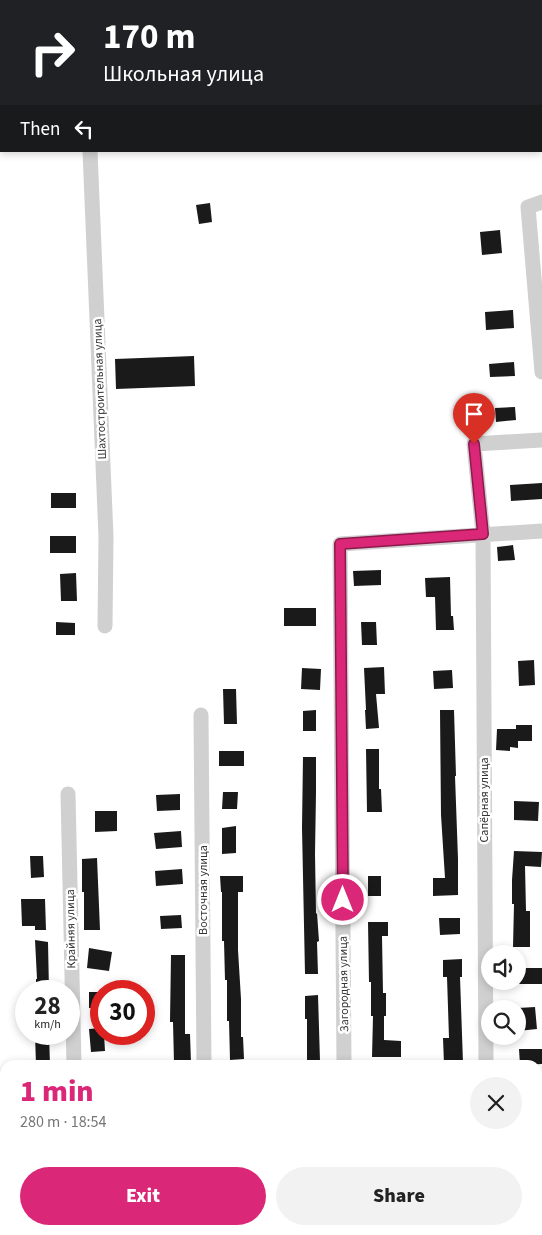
<!DOCTYPE html>
<meta charset="utf-8">
<style>
body{margin:0;font-family:"Source Sans 3",sans-serif;background:#f2f2f2;color:#222;height:100vh;display:flex;flex-direction:column;font-size:19px;white-space:nowrap}
*{box-sizing:border-box;margin:0}
p{font-size:16px;color:#767676}
.icon{flex:none;width:28px;height:28px;fill:none;stroke:currentColor;stroke-width:2;stroke-linecap:round;stroke-linejoin:round}
.map{position:relative;flex:1;overflow:hidden}
.sheet{position:absolute;left:0px;top:1060px;width:542px;height:175px;display:flex;flex-direction:column;background:#fff;border-radius:15px 15px 0 0;box-shadow:0 2px 8px #0003}
.sheet>*{flex:none}
.top-card{position:absolute;left:0px;top:0px;width:542px;height:152px;box-shadow:0 2px 8px #0003;background:#202124;color:#fff;overflow:hidden}
.fabs{position:absolute;left:481px;top:945px;display:grid;gap:10px}
.fabs a{display:grid;place-items:center;width:45px;height:45px;border-radius:50%;background:#fff;box-shadow:0 2px 8px #0003;font-size:25px}
.speed{position:absolute;left:15px;top:980px;display:flex;gap:10px;font-size:25px;font-weight:700;text-align:center}
.speed>*{display:grid;place-content:center;width:65px;height:65px;border-radius:50%;background:#fff;box-shadow:0 2px 8px #0003;line-height:1}
.speed small{font-size:12px;font-weight:400}
.speed .limit{border:8px solid #d22;background:#fff;color:#111}
.pin{position:absolute;display:grid;place-items:center;width:42px;height:42px;color:#fff;margin:-51px -21px;border-radius:50% 50% 50% 0;rotate:-45deg;box-shadow:0 0 5px #0007}
.pin .icon{rotate:45deg}
.me{position:absolute;width:55px;margin:-28px;rotate:0deg;stroke-linejoin:round;filter:drop-shadow(0 0 4px #0008)}
.turn{display:flex;align-items:center;gap:18px;height:105px;padding:0 20px;font-size:22px}
.turn .icon{width:65px;height:65px;stroke-width:2.5}
.turn b{display:block;font-size:35px;line-height:42px}
.then{display:flex;align-items:center;height:48px;padding:0 20px;background:#0003;gap:10px;font-size:19px}
.round{display:grid;place-items:center;flex:none;width:52px;height:52px;border-radius:26px;background:#f2f2f2}
.head{display:flex;align-items:center;justify-content:space-between;height:85px;padding:0 20px}
h1{font-size:30px;font-weight:800;line-height:38px;color:#db2777}
.cta{display:flex;gap:10px;margin-top:auto;padding:10px 20px}
.cta a{flex:1;height:58px;border-radius:30px;background:#db2777;color:#fff;font-size:20px;font-weight:800;line-height:58px;text-align:center}
.cta a+a{background:#f2f2f2;color:#222}
.map>svg:first-child{display:block}
</style>
<div class="map">
<svg width="542" height="1235" viewBox="0 0 542 1235">
<rect width="100%" height="100%" fill="#fff"/>
<path fill="#1a1a1a" d="M210,203L212,222L199,224L196,205Z
M500,230L502,253L482,255L480,232Z
M513,310L514,328L486,330L485,312Z
M194,356L195,386L116,389L115,359Z
M514,362L515,376L490,377L489,364Z
M515,407L516,420L496,422L495,408Z
M542,483V499L511,501L510,485Z
M51,493H76V508H51Z
M50,536H76V553H50Z
M513,545L515,560L498,561L497,547Z
M381,570V585L354,586L353,571Z
M76,573L77,601H61L60,574Z
M450,577L451,616H453L454,630H436L435,597H426L425,578Z
M284,608H316V626H284Z
M56,622L75,623V635H56Z
M361,622H376L377,645H362Z
M534,660L535,685L519,686L518,661Z
M384,667L385,694H376L379,728L366,729L365,710H366L364,668Z
M302,668L321,669L320,690L301,689Z
M452,670L453,688L434,689L433,671Z
M223,689H236L237,724H224Z
M316,710V731H303V711Z
M440,710H454L456,776H455L458,859V895L433,896V878H445L441,815Z
M516,725H532V741H518V748L510,747V751L496,750L497,729H516Z
M366,749H379V789H381L382,812H367Z
M219,751H244V766H219Z
M303,757H316V792L315,854L316,914L317,913L319,941L317,942L318,974H305L302,828Z
M223,792H238L237,809H222Z
M180,794V810L157,811L156,795Z
M514,801L539,802L538,821L514,820Z
M95,811H117V831L95,832Z
M236,826V853L222,854V828Z
M181,831L182,847L156,849L154,833Z
M514,851L542,852L541,867L525,866L526,911H530V947H513L514,904H512V880Z
M30,856H43L44,877L31,878Z
M97,858L100,930H84V892H82V859Z
M182,869L183,884L156,886L155,871Z
M220,876H243V892H238V950L241,999V1037H243L244,1059L230,1060L229,1021H227V980H225L224,941H222V892H221Z
M368,876H381V896H368Z
M21,899H45L46,930H35V926H22Z
M181,915L182,928L161,929L160,916Z
M439,918H460V934L440,935Z
M368,922H388V936H382L383,993H386V1016H384V1040L401,1041V1057H372L373,1016H371V982H369Z
M35,940L48,942L49,991H36V979H37Z
M89,948L112,952L109,971L87,968Z
M171,955H185V1034H190L191,1063H174L173,1022H170Z
M462,959V977H460L463,1063L444,1064L443,1038H449L447,977H443V960Z
M518,968H542V984H518Z
M89,992H101V1008H89Z
M318,995L320,1061H307V1019H305V996Z
M535,1007L537,1029L518,1031V1008Z
M101,1028V1034H104L105,1051L91,1052L89,1029Z
M35,1034H49L50,1065H36Z
M519,1049H542V1064L520,1065Z"/>
<g fill="none" stroke-linecap="round" stroke-linejoin="round">
<path stroke="#d0d0d0" stroke-width="15" d="M83,0V1
M90,151L106,537L105,626
M542,202L528,207L542,372
M201,715L204,1065
M68,794L74,1065
M344,1065L340,544L542,531
M486,1065L483,534L474,444L542,440
M78,1230V1235
M206,1230V1235
M486,1230V1235
M342,1235V1230"/>
</g>
<g fill="none" stroke-linecap="round" stroke-linejoin="round">
<defs>
<path id="route" d="M343,900L340,544L483,534L474,444"/>
</defs>
<use href="#route" stroke="#8e194d" stroke-width="12"/>
<use href="#route" stroke="#db2777" stroke-width="9"/>
</g>
<g text-anchor="middle" dominant-baseline="central" stroke-width="5" stroke-linejoin="round" paint-order="stroke">
<g font-size="12" fill="#333" stroke="#fff">
<text transform="translate(100 389) rotate(-92)">Шахтостроительная улица</text>
<text transform="translate(484 800) rotate(-90)">Сапёрная улица</text>
<text transform="translate(203 890) rotate(-90)">Восточная улица</text>
<text transform="translate(71 929) rotate(-91)">Крайняя улица</text>
<text transform="translate(344 984) rotate(-91)">Загородная улица</text>
</g>
</g>
</svg>
<div class="fabs">
<a><svg class="icon" aria-label="sound" viewBox="0 0 24 24"><path d="M4 9h4l5-4v14l-5-4H4zM17 9q2 3 0 6"/></svg></a>
<a><svg class="icon" aria-label="search" viewBox="0 0 24 24"><circle cx="10" cy="10" r="6"/><path d="M15 15l6 6"/></svg></a>
</div>
<div class="speed"><div>28<small>km/h</small></div><div class="limit">30</div></div>
<div class="pin" style="left:474px;top:444px;background:#d93025"><svg class="icon" aria-label="arrive" viewBox="0 0 24 24"><path d="M6 21V4h12l-3 4 3 4H6"/></svg></div>
<svg class="me" style="left:343px;top:900px" viewBox="-20 -20 40 40"><circle r="17" fill="#db2777" stroke="#fff" stroke-width="3"/><path d="M0-11L8 9 0 5-8 9z" fill="#fff"/></svg>
<div class="top-card">
<div class="turn"><svg class="icon" aria-label="right" viewBox="0 0 24 24"><path d="M7 20v-9h11M14 6l5 5-5 5"/></svg><div><b>170 m</b>Школьная улица</div></div>
<div class="then">Then<svg class="icon" aria-label="left" viewBox="0 0 24 24"><path d="M17 20v-9H6M10 6l-5 5 5 5"/></svg></div>
</div>
<section class="sheet">
<div class="head"><div><h1>1 min</h1><p>280 m · 18:54</p></div><a class="round"><svg class="icon" aria-label="close" viewBox="0 0 24 24"><path d="M6 6l12 12M18 6L6 18"/></svg></a></div>
<div class="cta"><a>Exit</a><a>Share</a></div>
</section>
</div>
